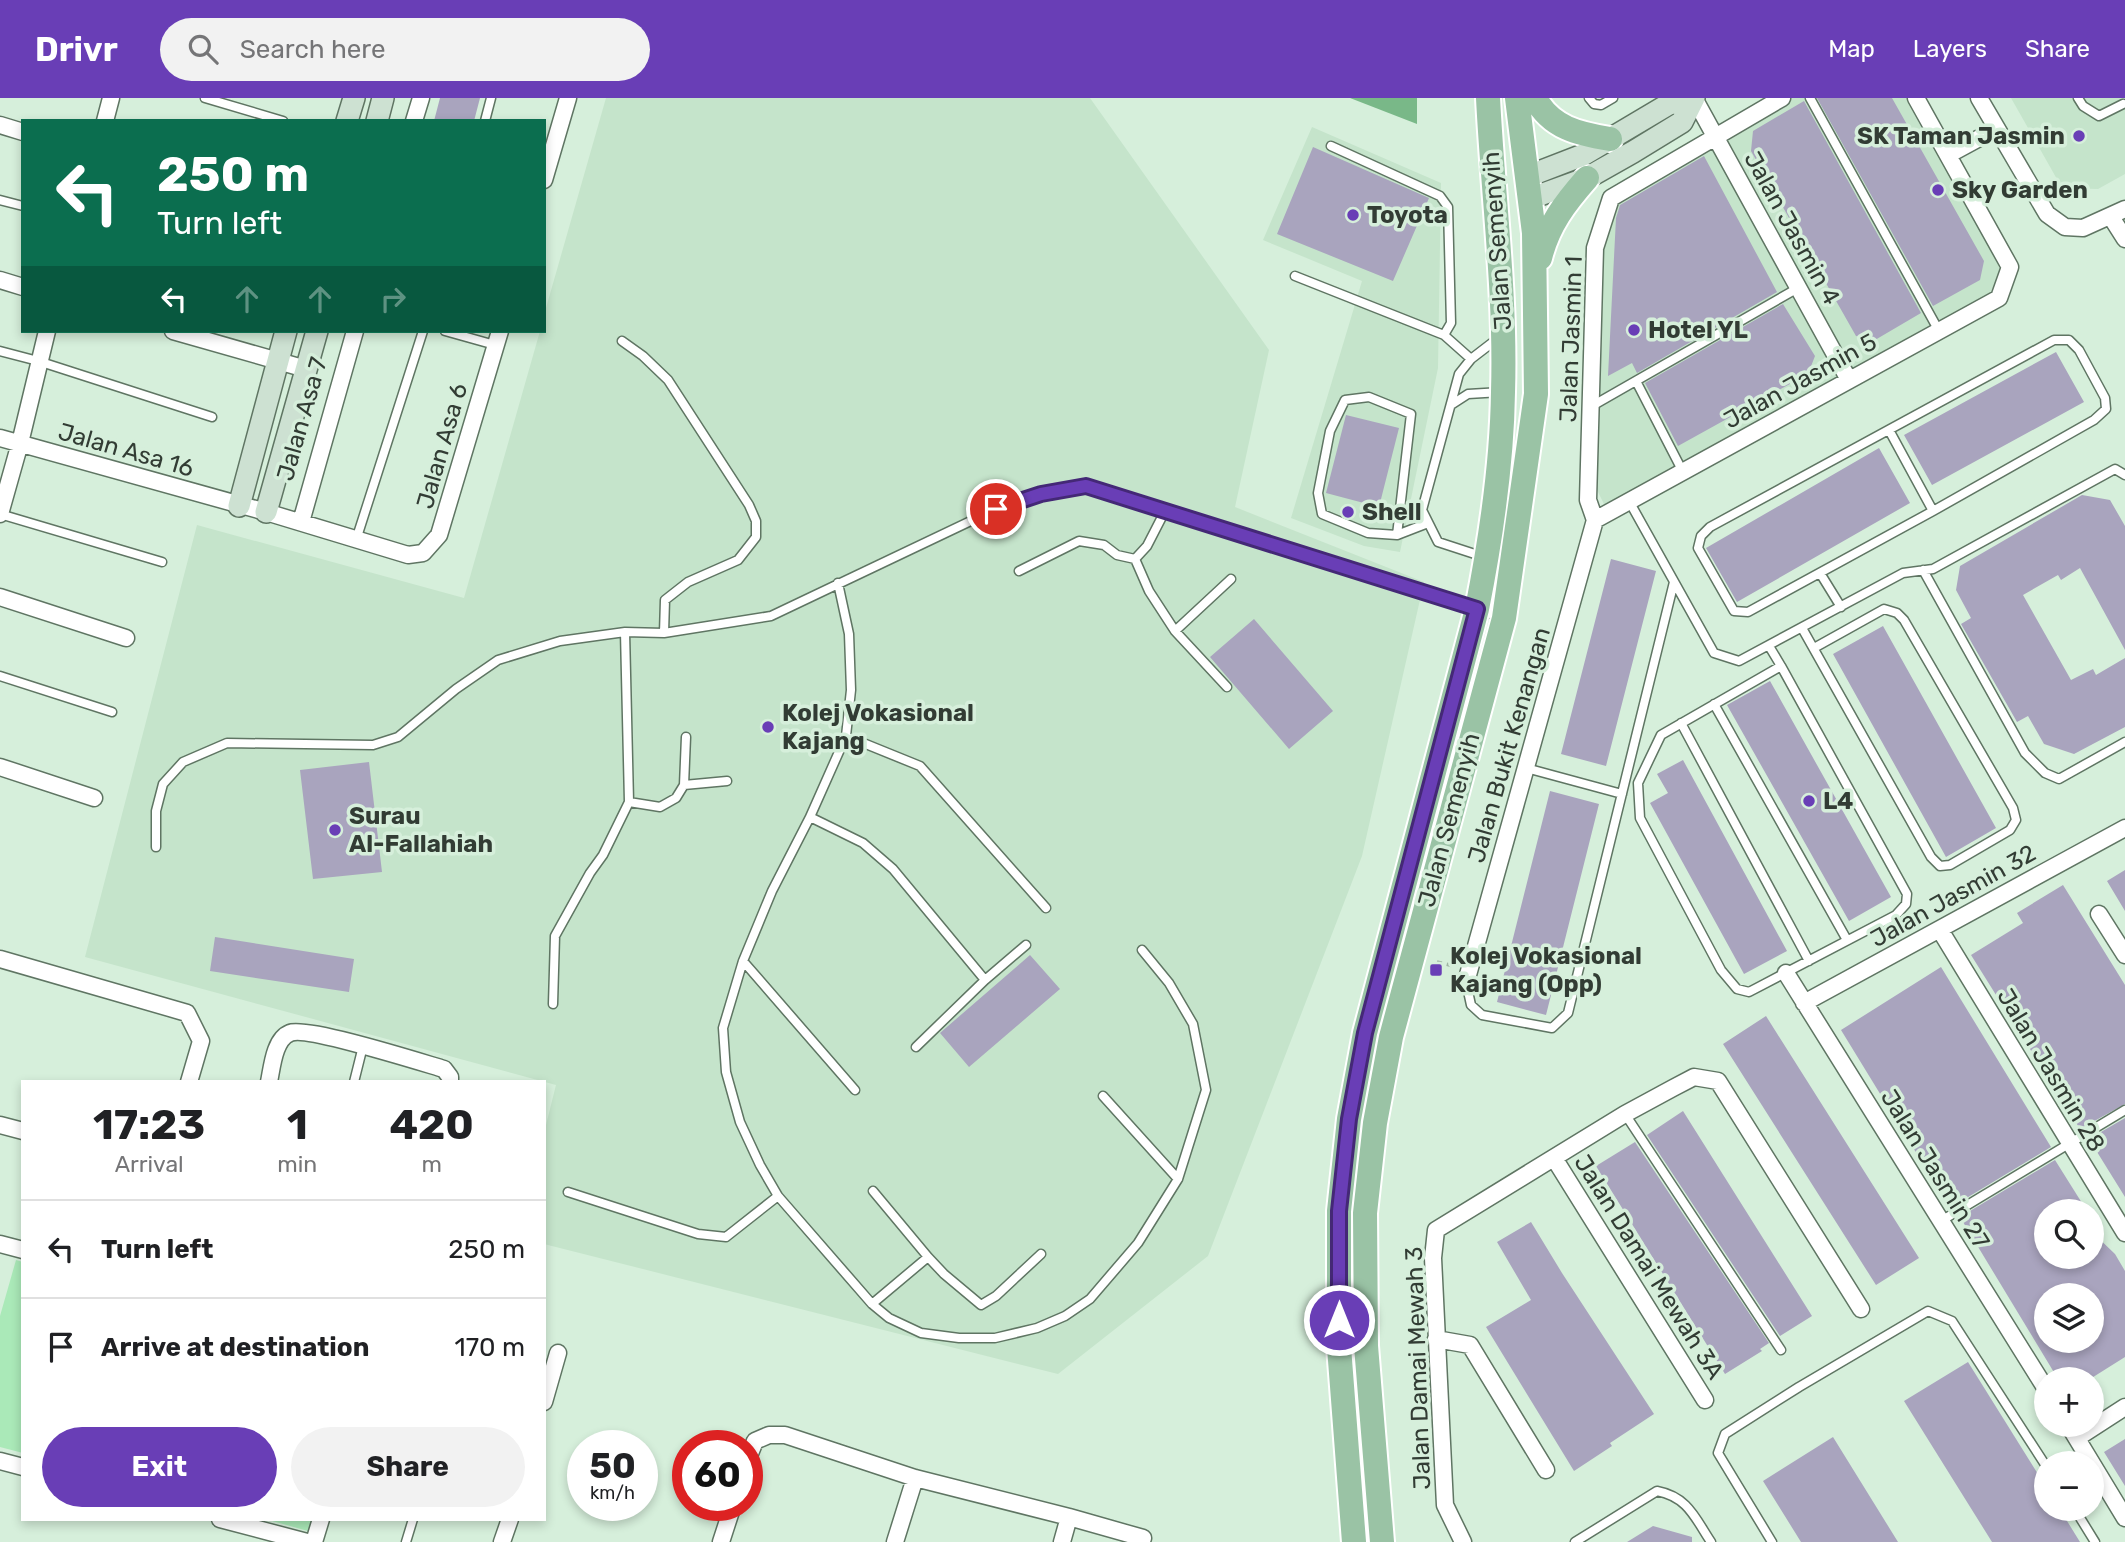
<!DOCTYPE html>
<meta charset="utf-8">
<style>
body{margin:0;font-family:Rubik,sans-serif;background:#f2f2f2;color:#202124;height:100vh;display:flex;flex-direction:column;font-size:26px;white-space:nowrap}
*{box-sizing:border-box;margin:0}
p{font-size:23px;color:#757577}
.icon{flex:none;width:38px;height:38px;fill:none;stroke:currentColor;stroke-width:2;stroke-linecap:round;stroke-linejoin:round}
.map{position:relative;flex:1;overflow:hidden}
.side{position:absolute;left:21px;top:982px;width:525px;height:441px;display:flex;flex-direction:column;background:#fff;border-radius:0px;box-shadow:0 4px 10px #0003}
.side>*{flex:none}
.top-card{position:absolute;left:21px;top:21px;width:525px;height:214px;border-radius:0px;box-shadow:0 4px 10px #0003;background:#0b6e4f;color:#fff;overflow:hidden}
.buttons{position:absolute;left:2034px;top:1101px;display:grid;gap:14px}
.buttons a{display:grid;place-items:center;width:70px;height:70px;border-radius:50%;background:#fff;box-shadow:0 4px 10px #0003;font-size:35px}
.speed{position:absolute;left:567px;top:1332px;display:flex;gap:14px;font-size:35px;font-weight:700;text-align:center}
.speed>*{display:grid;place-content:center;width:91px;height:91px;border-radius:50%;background:#fff;box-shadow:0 4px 10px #0003;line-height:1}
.speed small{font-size:18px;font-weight:400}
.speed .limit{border:10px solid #d22;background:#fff;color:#111}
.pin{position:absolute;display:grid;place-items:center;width:60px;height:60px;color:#fff;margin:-30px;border:4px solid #fff;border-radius:50%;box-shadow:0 2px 7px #0007}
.me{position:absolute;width:77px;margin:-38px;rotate:0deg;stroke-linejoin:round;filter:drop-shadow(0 0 5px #0008)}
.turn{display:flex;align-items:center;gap:24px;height:147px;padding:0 21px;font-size:32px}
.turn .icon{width:91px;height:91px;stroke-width:2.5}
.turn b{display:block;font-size:49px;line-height:60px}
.lanes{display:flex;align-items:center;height:66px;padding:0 21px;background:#0003;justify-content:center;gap:35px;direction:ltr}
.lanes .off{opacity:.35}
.eta{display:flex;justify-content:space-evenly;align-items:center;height:119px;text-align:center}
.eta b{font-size:42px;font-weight:700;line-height:49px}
.action{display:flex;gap:14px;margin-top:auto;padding:14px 21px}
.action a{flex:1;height:80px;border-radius:42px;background:#693eb6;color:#fff;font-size:28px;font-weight:700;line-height:80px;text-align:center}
.action a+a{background:#f2f2f2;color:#202124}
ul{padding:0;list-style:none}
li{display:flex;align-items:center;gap:21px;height:98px;padding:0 21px;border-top:2px solid #e0e0e0}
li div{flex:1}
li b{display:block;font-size:26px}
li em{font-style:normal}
header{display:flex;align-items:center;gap:42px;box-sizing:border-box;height:98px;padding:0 35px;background:#693eb6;color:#fff}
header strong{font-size:33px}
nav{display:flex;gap:38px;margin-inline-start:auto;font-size:24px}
.search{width:490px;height:63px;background:#f2f2f2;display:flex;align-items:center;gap:18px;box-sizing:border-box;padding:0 24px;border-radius:38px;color:#757577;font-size:26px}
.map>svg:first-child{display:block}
</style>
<header>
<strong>Drivr</strong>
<div class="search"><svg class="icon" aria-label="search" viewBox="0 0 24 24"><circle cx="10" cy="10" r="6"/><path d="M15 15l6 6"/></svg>Search here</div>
<nav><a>Map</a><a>Layers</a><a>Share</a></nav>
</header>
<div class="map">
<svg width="2125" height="1444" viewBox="0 0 2125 1444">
<rect width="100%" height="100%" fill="#d6efdb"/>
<path fill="#c5e4cb" d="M606,0H1090L1269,252L1235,409L1424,484L1362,758L1208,1158L1058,1276L544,1146V1035L556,987L85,859L197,427L464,500L540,233H544V217Z
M1791,0H1907L2002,171L1990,195L1605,408L1596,390L1604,148L1616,100Z
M2011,0H2125V76L2098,91L2062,90Z
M1312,29L1441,85L1438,270L1400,454L1364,448L1291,420L1362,183L1263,142Z"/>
<path fill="#aae9b8" d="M16,1162L23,1164V1355L0,1349V1218Z
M265,1421H312L308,1433Z"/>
<path fill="#79b888" d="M1350,0H1417V26Z"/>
<path fill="#a9a4be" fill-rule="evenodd" d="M440,0H480L474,23H434Z
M1817,0H1892L1984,163L1980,182L1933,208Z
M1804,3L1921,215L1875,242L1856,238L1751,53L1753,33Z
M1313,49L1429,100L1393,183L1277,136Z
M1704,58L1777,194L1637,275L1632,265L1608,278L1616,120L1620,107Z
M1783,206L1815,258L1808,276L1678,348L1645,285Z
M2056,254L2084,304L1932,387L1904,337Z
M1346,317L1399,330L1379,409L1326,395Z
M1879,350L1910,405L1737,504L1706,450Z
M2082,397L2110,402L2125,428V552L2080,470L2061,482L2058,477L2023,497L2071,582L2093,571L2096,577L2125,560V629L2074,656L2044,646L2028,618L2017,624L1961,526L1971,520L1956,492L1960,468Z
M1611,461L1656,473L1606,668L1561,656Z
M1254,521L1333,613L1289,651L1210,559Z
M1883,528L1996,730L1946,759L1833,556Z
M1770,583L1891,799L1849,823L1727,607Z
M1683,662L1787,853L1744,876L1650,705L1668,695L1657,676Z
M369,664L382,774L313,781L300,672Z
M1550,693L1599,706L1546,917L1497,904Z
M2125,772V813L2107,783Z
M2063,787L2125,887V1006L2080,1031L1971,857L2023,825L2017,815Z
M215,839L354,861L349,894L210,873Z
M1030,857L1060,891L969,969L940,935Z
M1941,869L2051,1049L1950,1110L1841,932Z
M1766,918L1919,1160L1876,1187L1723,946Z
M1683,1013L1812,1218L1780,1238L1647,1037Z
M2125,1020V1099L2089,1041Z
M1635,1044L1769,1245L1760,1251L1762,1253L1725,1276L1596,1068Z
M2055,1062L2087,1113H2046V1158H2091V1133L2115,1156L2125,1173V1259L2090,1281H2058L1960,1119ZM2046,1197H2091V1242H2046Z
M1531,1124L1562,1175L1654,1316L1610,1345L1612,1348L1574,1373L1486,1229L1531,1202L1497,1144Z
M1968,1264L2046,1389V1410H2059L2080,1444H1992L1904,1303Z
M1833,1339L1898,1444H1801L1763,1383Z
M2125,1341V1388L2104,1354Z
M1653,1428L1692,1439V1444H1627Z"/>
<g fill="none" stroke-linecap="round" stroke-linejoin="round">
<defs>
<path id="lane" d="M205,0L283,23
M1589,0L1594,6L1601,7L1613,0
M1810,0L1939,233
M2078,0L2083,8L2099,18L2123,6
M485,23L491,0
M1331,48L1440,98L1448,109L1451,225L1444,237
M0,102L23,108
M1295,178L1444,237L1471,261
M445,233L495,247
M2054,242H2069L2079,252L2105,300L2106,311L2094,322L1933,413L1748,514L1734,513L1698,450L1701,438L1710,429Z
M622,243L643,258L668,282L749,407L756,423V439L738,462L688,484L665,502L664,535
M0,253L38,263L212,319
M1636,283L1683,374
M1451,307L1468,296L1501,294
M1592,308L1798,190
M1889,332L1933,413
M1629,403L1714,555L1739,563L1903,475L1933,471L2115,371L2125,377
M0,416L162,464
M1397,437L1411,316L1369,299L1345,302L1330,333L1318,395L1322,416L1368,435L1397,437L1428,425
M356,442L423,233
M1484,459L1438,444L1422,412L1459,276L1471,261L1497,241
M1135,461L1149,493L1175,533L1227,589
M1923,472L2025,655L2045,675L2059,681L2125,644
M1019,473L1079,443L1104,447L1117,457L1135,461L1147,448L1165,413
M1820,475L1841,509
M838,485L849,536L851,592L846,638L810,719L772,793L743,863L723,930L726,974L740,1024L760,1067L778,1098L872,1206L889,1220L921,1235L959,1240H995L1037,1230L1065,1218L1090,1201L1138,1145L1178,1081L1206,992L1193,926L1169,885L1142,852
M1802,530L1931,759L1940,768L1950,767L2010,732L2016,722L2013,710L1904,522L1897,515L1884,511L1814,550
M1175,533L1231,481
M1769,548L1781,568L1907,796L1906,806L1896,817L1749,894L1737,891L1721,872L1640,720L1638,685L1661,637L1781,568
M0,578L112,614
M1714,606L1847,842
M1681,625L1809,863
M846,638L920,668L1046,810
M1526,670L1622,696
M684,687L727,683
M629,704L660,709L676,700L684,687L686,639
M810,719L863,745L893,771L985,882
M156,749V713L163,686L183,664L227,645L373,647L398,639L456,591L498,562L560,543L625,534L664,535L771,518L996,411L1041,396L1086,388L1500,519
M743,863L855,992
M1466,884L1471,907L1482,917L1552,930L1568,915L1674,484
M553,906L555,838L590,775L603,757L629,704L625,534
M916,949L985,882L1026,847
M354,984L363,948
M1103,998L1178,1081
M1625,1016L1781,1252
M873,1093L928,1159
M568,1094L698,1136L726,1139L778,1098
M1941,1123L2125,1012
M872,1206L928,1159L944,1176L981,1207L996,1198L1041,1156
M2074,1410L2095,1444
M406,1444L413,1421
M1575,1444L1657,1393C1688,1399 1695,1420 1711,1444
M1772,1444L1718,1355L1725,1336L1799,1289L1928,1213L1952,1223L2046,1368"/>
<path id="street" d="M1694,0L1849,282
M1979,0L2047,116L2065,129L2083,130L2125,111
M105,23L111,0
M414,23L421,0
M0,27L23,34
M1948,57L1996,31
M544,82L568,0
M2111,119L2125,141
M0,182L23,189
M173,233L306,271
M0,340L266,414L408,457L423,455L439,437L500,233
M0,416L20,345L47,233
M1595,422L1999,200L2010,169L1916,0
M1595,422L1588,402L1595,150L1611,100L1782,0
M301,424L355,233
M0,499L126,540
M0,669L94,700
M2099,816L2125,857
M1940,832L2125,1135
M0,861L187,915L201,943L189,984
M1786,875L2046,1291
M1466,884L1595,422
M1804,905L2125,730
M269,984C272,970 274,941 290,935C306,928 420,964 444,971L450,979V984
M0,1027L23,1033
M1554,1060L1705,1302
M0,1146L23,1152
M1436,1241L1470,1247L1546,1372
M544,1304L558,1255
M2068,1326L2125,1420
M2077,1340L2125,1309
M0,1363L23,1369
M747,1363L755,1343L769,1337H785L915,1380L1069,1419L1143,1440
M220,1421L307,1444
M314,1444L321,1421
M502,1444L510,1421
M721,1444L733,1407
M895,1444L915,1380
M1062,1444L1069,1419
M1463,1444L1445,1407L1433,1160L1436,1132L1625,1016L1673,990L1694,979L1718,983L1861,1211"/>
<path id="secondary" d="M347,23L354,0
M377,23L383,0
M1526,79L1583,57L1669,6L1692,0
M1529,101L1587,80L1633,54L1682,24L1694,0
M239,408L286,233
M266,414L317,233"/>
<path id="primary" d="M1535,0C1551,30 1579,36 1610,41
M1540,160C1548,127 1565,105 1587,80
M1354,1444L1339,1249V1113L1349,1021L1365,935L1477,511C1491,440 1502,367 1503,294C1506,196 1493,98 1488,0
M1382,1444L1366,1248L1365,1115L1375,1025L1391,939L1504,520L1536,296L1534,135L1517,0"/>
</defs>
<use href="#lane" stroke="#5f7563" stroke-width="11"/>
<use href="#street" stroke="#5f7563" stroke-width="19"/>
<use href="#secondary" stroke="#5f7563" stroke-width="24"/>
<use href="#primary" stroke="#fff" stroke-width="28"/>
<path stroke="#a0b4a4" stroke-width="3.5" stroke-dasharray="5 5" stroke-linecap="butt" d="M1437,864L1454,868"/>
<use href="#lane" stroke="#fff" stroke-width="8"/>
<use href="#street" stroke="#fff" stroke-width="16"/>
<use href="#secondary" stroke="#cde1d2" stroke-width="21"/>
<use href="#primary" stroke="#9ac3a5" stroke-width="24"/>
</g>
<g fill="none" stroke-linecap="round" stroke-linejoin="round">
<defs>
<path id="route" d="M996,411L1041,396L1086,388L1477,511L1365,935L1349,1021L1339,1113V1222"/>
</defs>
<use href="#route" stroke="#442876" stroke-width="18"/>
<use href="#route" stroke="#693eb6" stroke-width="12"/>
</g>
<g fill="#693eb6" stroke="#d6efdb" stroke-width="2.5">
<circle cx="2079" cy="38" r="7"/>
<circle cx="1938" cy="92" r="7"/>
<circle cx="1353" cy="117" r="7"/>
<circle cx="1634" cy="232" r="7"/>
<circle cx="1348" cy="414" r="7"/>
<circle cx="768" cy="629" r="7"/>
<circle cx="1809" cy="703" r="7"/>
<circle cx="335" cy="732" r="7"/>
<rect x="1429" y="865" width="14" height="14" rx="3.5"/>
</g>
<g text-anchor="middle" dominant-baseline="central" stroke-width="7" stroke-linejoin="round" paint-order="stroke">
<g font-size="24" font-weight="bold" fill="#323c34" stroke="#d6efdb" text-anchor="start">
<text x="2065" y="38" text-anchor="end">SK Taman Jasmin</text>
<text x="1952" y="92">Sky Garden</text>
<text x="1367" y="117">Toyota</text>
<text x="1648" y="232">Hotel YL</text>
<text x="1362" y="414">Shell</text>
<text x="782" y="615">Kolej Vokasional<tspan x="782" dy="28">Kajang</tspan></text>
<text x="1823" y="703">L4</text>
<text x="349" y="718">Surau<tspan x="349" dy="28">Al-Fallahiah</tspan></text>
<text x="1450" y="858">Kolej Vokasional<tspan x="1450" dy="28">Kajang (Opp)</tspan></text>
</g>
<g font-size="24" fill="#323c34" stroke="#d6efdb">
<text transform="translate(1792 130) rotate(61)">Jalan Jasmin 4</text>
<text transform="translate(1497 143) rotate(-94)">Jalan Semenyih</text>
<text transform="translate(1571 241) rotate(-88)">Jalan Jasmin 1</text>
<text transform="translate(1800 283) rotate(-29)">Jalan Jasmin 5</text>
<text transform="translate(302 321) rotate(-74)">Jalan Asa 7</text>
<text transform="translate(442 348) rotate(-74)">Jalan Asa 6</text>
<text transform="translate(126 352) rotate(16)">Jalan Asa 16</text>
<text transform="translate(1509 647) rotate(-74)">Jalan Bukit Kenangan</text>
<text transform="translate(1449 722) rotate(-75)">Jalan Semenyih</text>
<text transform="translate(1953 798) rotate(-29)">Jalan Jasmin 32</text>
<text transform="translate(2051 972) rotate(59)">Jalan Jasmin 28</text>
<text transform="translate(1935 1071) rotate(58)">Jalan Jasmin 27</text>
<text transform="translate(1649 1169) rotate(58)">Jalan Damai Mewah 3A</text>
<text transform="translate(1418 1270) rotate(-92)">Jalan Damai Mewah 3</text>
</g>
</g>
</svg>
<div class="buttons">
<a><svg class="icon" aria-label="search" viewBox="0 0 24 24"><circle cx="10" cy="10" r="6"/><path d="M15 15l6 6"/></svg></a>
<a><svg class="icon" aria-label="layers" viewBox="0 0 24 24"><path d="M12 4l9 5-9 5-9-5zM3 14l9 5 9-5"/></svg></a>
<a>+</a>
<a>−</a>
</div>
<div class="speed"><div>50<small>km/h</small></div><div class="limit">60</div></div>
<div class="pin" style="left:996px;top:411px;background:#d93025"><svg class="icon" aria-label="arrive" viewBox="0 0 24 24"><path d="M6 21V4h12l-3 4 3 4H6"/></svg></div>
<svg class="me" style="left:1339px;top:1222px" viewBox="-20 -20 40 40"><circle r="17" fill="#693eb6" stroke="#fff" stroke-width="3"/><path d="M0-11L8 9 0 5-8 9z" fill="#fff"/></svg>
<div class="top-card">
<div class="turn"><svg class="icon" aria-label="left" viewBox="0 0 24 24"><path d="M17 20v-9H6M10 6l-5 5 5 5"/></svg><div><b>250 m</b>Turn left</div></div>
<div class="lanes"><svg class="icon" aria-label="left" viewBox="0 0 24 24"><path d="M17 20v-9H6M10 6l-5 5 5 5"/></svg><svg class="icon off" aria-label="ahead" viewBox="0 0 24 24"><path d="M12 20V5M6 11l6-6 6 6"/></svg><svg class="icon off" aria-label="ahead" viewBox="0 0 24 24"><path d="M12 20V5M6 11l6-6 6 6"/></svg><svg class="icon off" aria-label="right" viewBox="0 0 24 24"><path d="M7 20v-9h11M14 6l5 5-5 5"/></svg></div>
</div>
<section class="side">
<div class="eta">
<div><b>17:23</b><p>Arrival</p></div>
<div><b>1</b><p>min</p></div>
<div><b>420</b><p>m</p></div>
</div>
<ul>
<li><svg class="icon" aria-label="left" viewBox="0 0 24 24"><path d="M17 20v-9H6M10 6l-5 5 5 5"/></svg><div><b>Turn left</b></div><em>250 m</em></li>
<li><svg class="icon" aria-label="arrive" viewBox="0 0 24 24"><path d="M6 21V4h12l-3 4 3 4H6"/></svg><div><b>Arrive at destination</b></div><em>170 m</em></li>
</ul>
<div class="action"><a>Exit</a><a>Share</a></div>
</section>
</div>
